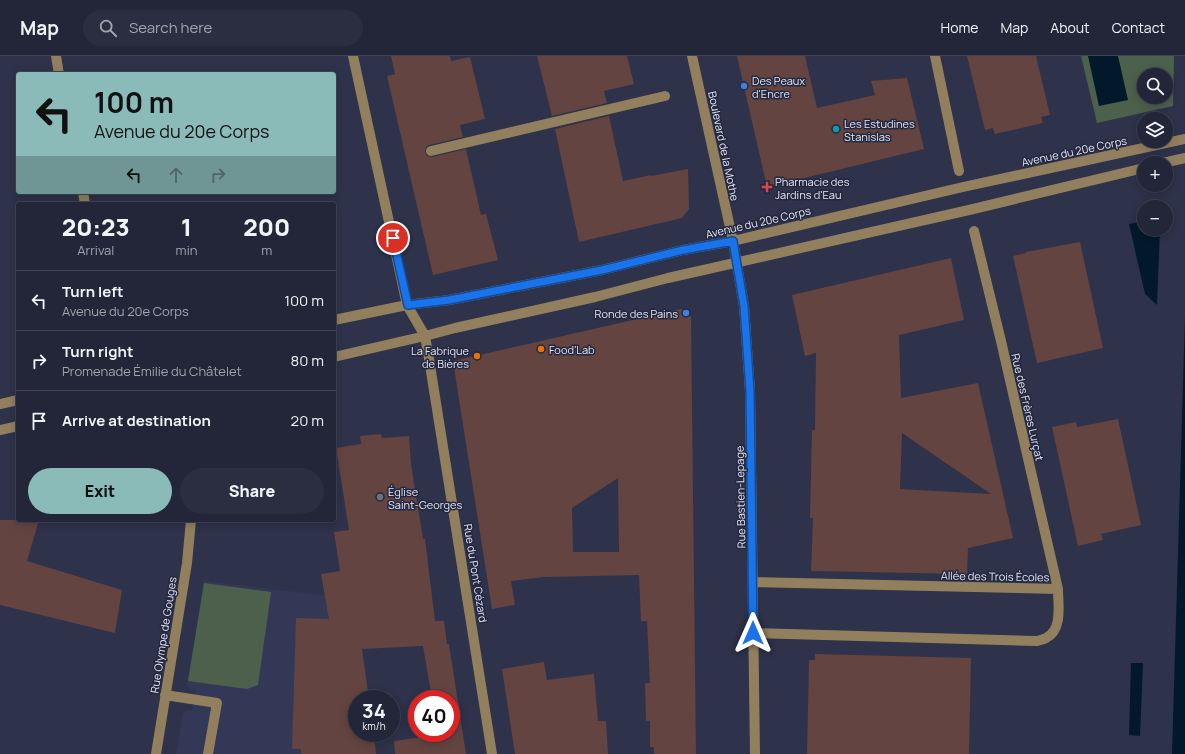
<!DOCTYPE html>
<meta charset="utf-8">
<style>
body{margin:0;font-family:Manrope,sans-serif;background:#2a2e40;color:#f1f3f6;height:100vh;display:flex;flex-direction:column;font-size:15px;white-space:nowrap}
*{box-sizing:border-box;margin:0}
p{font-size:13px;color:#a2a5ae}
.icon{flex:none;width:22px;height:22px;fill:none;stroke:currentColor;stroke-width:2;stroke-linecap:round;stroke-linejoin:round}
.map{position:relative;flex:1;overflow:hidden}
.sheet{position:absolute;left:16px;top:146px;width:320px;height:320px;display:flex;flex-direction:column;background:#222638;border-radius:4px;box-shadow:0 2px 10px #0003,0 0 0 1px #3f4353}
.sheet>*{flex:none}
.hud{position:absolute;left:16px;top:16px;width:320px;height:122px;border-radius:4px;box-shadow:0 2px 10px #0003,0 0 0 1px #3f4353;background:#8bbbb9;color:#111;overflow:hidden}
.controls{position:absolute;left:1137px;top:12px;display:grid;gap:8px}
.controls a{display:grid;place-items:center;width:36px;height:36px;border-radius:50%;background:#222638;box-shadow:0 2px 10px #0003,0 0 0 1px #3f4353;font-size:20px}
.speed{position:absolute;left:348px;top:634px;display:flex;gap:8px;font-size:20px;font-weight:700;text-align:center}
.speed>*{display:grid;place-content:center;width:52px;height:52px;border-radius:50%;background:#222638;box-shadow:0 2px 10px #0003,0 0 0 1px #3f4353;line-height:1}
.speed small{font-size:10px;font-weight:400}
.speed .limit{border:6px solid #d22;background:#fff;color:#111}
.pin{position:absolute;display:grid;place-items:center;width:34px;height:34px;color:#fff;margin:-17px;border:2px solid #fff;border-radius:50%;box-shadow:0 1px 4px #0007}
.me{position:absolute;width:44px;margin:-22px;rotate:0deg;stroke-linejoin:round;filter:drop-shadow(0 0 3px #0008)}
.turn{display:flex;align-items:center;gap:14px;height:84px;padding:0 12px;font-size:18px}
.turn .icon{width:52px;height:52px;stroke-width:2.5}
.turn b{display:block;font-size:28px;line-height:34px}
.lanes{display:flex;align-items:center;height:38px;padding:0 12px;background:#0003;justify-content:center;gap:20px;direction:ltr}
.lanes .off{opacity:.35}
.eta{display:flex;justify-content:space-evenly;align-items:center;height:68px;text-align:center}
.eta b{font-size:24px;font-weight:800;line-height:28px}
.cta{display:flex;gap:8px;margin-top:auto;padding:8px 12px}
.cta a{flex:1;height:46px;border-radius:24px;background:#8bbbb9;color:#111;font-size:16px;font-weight:800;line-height:46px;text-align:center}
.cta a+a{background:#2a2e40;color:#f1f3f6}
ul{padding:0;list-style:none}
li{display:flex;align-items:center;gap:12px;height:60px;padding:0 12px;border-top:1px solid #3f4353}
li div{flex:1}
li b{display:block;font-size:15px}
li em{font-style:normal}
header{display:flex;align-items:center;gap:24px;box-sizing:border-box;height:56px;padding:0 20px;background:#222638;border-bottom:1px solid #3f4353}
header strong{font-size:19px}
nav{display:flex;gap:22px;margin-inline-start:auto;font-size:14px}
.search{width:280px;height:36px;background:#2a2e40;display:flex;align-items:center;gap:10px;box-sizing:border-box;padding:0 14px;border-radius:22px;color:#a2a5ae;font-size:15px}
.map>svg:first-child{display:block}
</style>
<header>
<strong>Map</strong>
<div class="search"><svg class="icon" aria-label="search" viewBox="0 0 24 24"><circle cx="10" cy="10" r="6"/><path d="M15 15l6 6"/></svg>Search here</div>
<nav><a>Home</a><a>Map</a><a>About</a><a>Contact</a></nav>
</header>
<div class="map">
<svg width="1185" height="698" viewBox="0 0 1185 698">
<rect width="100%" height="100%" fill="#2e324a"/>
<path fill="#343857" d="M204,525L339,541L333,698H176L183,658L187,654L192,655L194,644L196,634H190L187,629Z"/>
<path fill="#4d604c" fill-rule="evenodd" d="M1081,0H1174L1173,50L1097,67ZM1144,19H1166V41H1144Z
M204,527L271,536L258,629L247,633L188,625Z"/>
<path fill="#02192b" d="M1088,0H1118L1128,44L1099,50Z
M1144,165V173H1160L1157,249L1145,238L1129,168Z
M1185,261V698H1172Z
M1131,607H1143L1140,680L1129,679Z"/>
<path fill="#634440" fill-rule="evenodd" d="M391,0H450L451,5L470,1L485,63L460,69L463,81L429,89L426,91L425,96L427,100L432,101L466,93L481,159L486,158L498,204L433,219L387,20L395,18Z
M537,0H627L634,28L604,35L607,47L552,60Z
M737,0H805L817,52L875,39L871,25L907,22L924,93L767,131Z
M967,0H1036L1050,59L1041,61L1043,67L995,78L993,72L985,74Z
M609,60L623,125L651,119V120L688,113L689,153L682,162L579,186L555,73Z
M1080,186L1103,292L1037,307L1013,200L1026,197V196Z
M951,202L964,264L899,279L901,342L978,327L1013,482L968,492L967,518L811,515L813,462H810L812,374H815L816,297L805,300L792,239ZM902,377L991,438L900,433Z
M681,253L691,261L696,698H654V691H650V665H646L645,627H650L647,565H641L639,519L544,521L511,525L515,549L492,553L453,305ZM618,422L619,496H573L572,452Z
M1118,363L1141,469L1101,478L1103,484L1078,490L1052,371L1076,366L1077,371Z
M381,378L382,382L409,380L411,408L423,483H425L435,565H444L447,588H449L466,698H395L394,685L437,679V677H451V643H432L423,590L362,593L369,643H357V677H374L376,698H301V693H292L296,562L329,563L321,518L340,515L334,476L349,474L336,392L361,388L360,380Z
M0,464H39L27,505L122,534L115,577L0,549Z
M815,598L971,602L969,698H807L809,604H815Z
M544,606L547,624L594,618L598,665H606L608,698H515L502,613Z"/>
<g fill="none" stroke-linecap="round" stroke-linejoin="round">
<path stroke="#927f5d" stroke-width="10" d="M56,0L59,18
M353,0L407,249L425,280L429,303L492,698
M692,0L733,185L744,250L750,335L755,698
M935,0L959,115
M431,95L665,40
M1163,107L1185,102
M83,136L85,148
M974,175L1001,285L1058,533
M334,264L407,249L449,244L602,214L683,194L733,185L963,131L1185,83
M334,301L425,280L455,272L595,241L668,222L969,154L1144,112
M0,348L18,344
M0,374L18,370
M753,577L1037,585C1039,584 1043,584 1046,582C1063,574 1058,548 1058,533L753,526
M165,639L217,647L208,698
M156,698L187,507L191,464"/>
</g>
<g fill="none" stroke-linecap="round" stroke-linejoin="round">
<defs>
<path id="route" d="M393,182L408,249L449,244L602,214L683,194L733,185L744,250L750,335L753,577"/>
</defs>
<use href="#route" stroke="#114b97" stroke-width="10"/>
<use href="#route" stroke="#1a73e8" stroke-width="7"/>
</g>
<g fill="#3f7fe0" stroke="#24283f" stroke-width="1.5">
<circle cx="744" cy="30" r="4"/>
<circle cx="686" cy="257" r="4"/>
</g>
<circle fill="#0f9aa8" stroke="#24283f" stroke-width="1.5" cx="836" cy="73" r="4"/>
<path fill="#e0444e" stroke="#24283f" stroke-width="1.5" d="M765 125h4v4h4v4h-4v4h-4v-4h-4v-4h4z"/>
<g fill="#e8710a" stroke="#24283f" stroke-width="1.5">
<circle cx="541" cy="293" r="4"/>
<circle cx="477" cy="300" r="4"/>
</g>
<circle fill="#6b7280" stroke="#24283f" stroke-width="1.5" cx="380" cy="441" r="4"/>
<g text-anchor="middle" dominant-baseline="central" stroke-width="3" stroke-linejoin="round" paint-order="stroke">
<g font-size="11" fill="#e4e7f7" stroke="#24283f" text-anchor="start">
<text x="752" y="24">Des Peaux<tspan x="752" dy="13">d'Encre</tspan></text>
<text x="844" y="67">Les Estudines<tspan x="844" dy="13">Stanislas</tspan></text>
<text x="775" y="125">Pharmacie des<tspan x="775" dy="13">Jardins d'Eau</tspan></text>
<text x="678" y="257" text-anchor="end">Ronde des Pains</text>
<text x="549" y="293">Food’Lab</text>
<text x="469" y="294" text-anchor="end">La Fabrique<tspan x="469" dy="13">de Bières</tspan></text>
<text x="388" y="435">Église<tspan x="388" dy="13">Saint-Georges</tspan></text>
</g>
<g font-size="11" fill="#e4e7f7" stroke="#24283f">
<text transform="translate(724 90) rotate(78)">Boulevard de la Mothe</text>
<text transform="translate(1074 95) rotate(-12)">Avenue du 20e Corps</text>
<text transform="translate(758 166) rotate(-13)">Avenue du 20e Corps</text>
<text transform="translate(1028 351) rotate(77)">Rue des Frères Lurçat</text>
<text transform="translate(740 441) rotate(-91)">Rue Bastien-Lepage</text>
<text transform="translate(476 517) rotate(81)">Rue du Pont Cézard</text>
<text transform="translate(995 520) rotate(1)">Allée des Trois Écoles</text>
<text transform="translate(163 579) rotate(-81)">Rue Olympe de Gouges</text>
</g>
</g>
</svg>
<div class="controls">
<a><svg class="icon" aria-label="search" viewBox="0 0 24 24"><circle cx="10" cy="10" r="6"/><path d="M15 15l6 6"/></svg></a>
<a><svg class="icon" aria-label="layers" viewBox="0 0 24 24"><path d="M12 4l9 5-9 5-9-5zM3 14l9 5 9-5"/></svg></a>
<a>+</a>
<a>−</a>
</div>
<div class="speed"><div>34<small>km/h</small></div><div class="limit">40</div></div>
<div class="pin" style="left:393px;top:182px;background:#d93025"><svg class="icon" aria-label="arrive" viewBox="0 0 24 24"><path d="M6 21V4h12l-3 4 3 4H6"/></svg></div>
<svg class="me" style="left:753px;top:577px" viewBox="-20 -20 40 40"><path d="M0-17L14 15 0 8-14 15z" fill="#1a73e8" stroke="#fff" stroke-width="4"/></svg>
<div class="hud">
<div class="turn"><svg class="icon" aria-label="left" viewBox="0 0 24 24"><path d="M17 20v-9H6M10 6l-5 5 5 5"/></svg><div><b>100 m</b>Avenue du 20e Corps</div></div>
<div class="lanes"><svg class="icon" aria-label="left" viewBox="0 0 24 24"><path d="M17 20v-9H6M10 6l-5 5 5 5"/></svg><svg class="icon off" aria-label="ahead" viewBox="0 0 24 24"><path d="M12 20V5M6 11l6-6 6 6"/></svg><svg class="icon off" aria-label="right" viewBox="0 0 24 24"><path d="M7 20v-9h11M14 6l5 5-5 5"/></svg></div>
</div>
<section class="sheet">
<div class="eta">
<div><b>20:23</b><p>Arrival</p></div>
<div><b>1</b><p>min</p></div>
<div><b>200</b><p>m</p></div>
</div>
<ul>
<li><svg class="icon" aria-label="left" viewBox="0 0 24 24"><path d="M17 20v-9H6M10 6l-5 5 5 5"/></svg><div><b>Turn left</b><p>Avenue du 20e Corps</p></div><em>100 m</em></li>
<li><svg class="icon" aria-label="right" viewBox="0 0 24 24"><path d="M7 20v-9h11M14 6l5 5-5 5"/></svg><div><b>Turn right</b><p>Promenade Émilie du Châtelet</p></div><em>80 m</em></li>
<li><svg class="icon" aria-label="arrive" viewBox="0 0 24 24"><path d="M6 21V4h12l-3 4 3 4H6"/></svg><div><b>Arrive at destination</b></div><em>20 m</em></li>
</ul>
<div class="cta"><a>Exit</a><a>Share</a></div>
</section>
</div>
